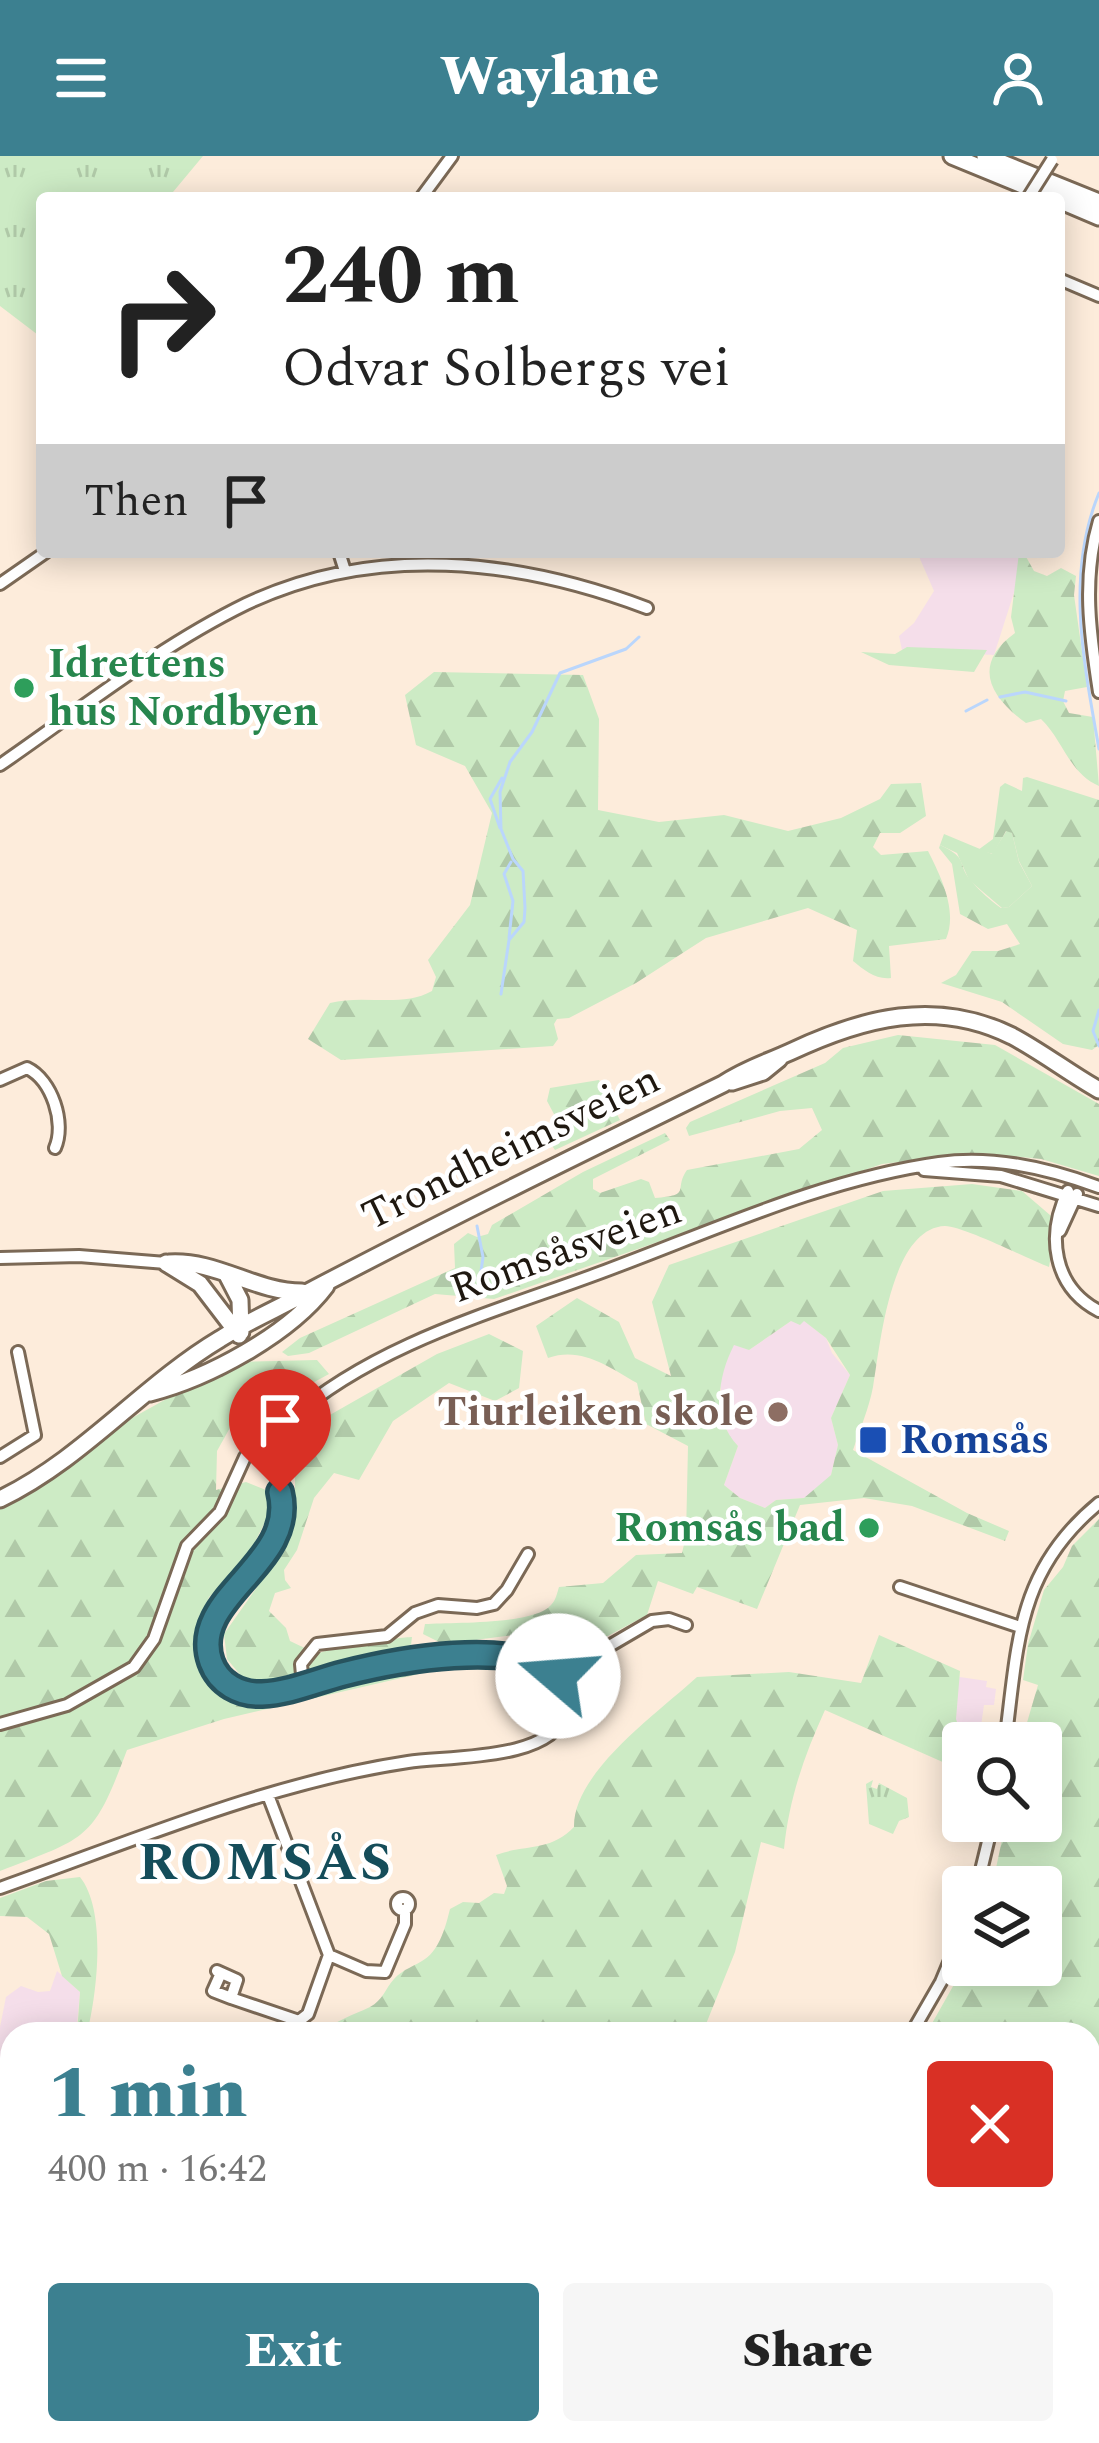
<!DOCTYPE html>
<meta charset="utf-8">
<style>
body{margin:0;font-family:Spectral,serif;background:#f6f6f6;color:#222;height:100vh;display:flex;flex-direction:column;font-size:45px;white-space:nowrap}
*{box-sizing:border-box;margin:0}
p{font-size:39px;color:#767676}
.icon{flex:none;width:66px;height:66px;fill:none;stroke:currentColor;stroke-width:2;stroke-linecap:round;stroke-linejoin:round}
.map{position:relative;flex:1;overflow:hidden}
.details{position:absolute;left:0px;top:1866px;width:1101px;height:423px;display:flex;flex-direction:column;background:#fff;border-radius:36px 36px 0 0;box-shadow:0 6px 30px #0003}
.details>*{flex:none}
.top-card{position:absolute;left:36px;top:36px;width:1029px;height:366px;border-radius:12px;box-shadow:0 6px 30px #0003;background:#fff;color:#222;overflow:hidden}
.controls{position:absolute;left:942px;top:1566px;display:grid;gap:24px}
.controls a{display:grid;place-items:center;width:120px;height:120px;border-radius:12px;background:#fff;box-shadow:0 6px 30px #0003;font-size:60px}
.pin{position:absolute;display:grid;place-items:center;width:102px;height:102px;color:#fff;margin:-123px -51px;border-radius:50% 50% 50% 0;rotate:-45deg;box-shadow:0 0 12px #0007}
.pin .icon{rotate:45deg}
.me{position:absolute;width:132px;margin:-66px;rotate:288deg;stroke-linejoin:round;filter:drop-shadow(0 0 9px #0008)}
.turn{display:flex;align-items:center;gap:42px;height:252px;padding:0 48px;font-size:54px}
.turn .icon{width:156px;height:156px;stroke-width:2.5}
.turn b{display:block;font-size:84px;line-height:102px}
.then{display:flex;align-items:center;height:114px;padding:0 48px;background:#0003;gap:24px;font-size:45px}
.round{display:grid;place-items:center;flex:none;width:126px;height:126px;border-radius:12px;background:#f6f6f6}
.head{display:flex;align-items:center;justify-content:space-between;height:204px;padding:0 48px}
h1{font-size:72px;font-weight:800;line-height:90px;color:#3c8090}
.primary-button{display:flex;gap:24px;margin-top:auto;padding:24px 48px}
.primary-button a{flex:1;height:138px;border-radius:12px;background:#3c8090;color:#fff;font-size:48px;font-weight:800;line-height:138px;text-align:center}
.primary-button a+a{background:#f6f6f6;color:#222}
header{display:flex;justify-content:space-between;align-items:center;height:156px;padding:0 48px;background:#3c8090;color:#fff;font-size:54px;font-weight:800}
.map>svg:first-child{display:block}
</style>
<header><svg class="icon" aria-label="menu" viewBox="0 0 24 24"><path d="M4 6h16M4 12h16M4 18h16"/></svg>Waylane<svg class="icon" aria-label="person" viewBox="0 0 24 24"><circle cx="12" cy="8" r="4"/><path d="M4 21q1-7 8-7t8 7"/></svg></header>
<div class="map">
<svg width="1099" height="2287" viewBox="0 0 1099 2287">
<defs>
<pattern id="forest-firs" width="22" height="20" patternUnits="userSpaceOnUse" patternTransform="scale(3)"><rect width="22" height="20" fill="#cdebc5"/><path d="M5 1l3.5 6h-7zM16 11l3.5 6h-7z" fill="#b0c9a8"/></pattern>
<pattern id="park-tufts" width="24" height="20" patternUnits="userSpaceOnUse" patternTransform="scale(3)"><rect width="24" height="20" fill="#cdebc5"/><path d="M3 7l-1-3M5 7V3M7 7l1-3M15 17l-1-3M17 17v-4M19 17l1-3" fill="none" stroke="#b0c9a8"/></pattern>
</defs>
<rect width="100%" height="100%" fill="#fdecdb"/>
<path fill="#f5deea" d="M917,396H1027L994,499L902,494L899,480L914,467L934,435Z
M803,1164L826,1182L832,1197L850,1219L831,1262L838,1289L831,1319L820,1332L804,1342L776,1344L765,1352L740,1342L724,1329L738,1290L728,1280L719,1220L734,1188L749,1194L791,1165Z
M946,1519L987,1525L986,1531L996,1533L994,1549H984L981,1570L972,1571L969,1587L884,1549Z
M57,1815L80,1836L76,1878H12L10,1943L0,1929V1871L6,1841L21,1830L38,1836L50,1835Z"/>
<path fill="#cdebc5" d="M907,491L987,494L974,516L889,509L861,496L895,498Z
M1007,674L1012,677L1019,706L1032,730L1009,751L1002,752L969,724L957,697L940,689L944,678L992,698Z"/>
<path fill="url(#forest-firs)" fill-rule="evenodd" d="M1019,397L1025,399L1034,415L1047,420L1061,412L1076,420L1074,439L1087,531L1065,535L1063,545L1069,557L1093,561L1099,630C1069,617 1063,584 1041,563L1026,567C990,541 971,509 1015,477L1011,461Z
M434,516L583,519L599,563L598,654L659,666L724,659L788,675L841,662L880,643L891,628L921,627L926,660L900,677H880L873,691L881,699L928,695C941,721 958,755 946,783L889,790L891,822C876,824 864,814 853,805L857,774L808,752L706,782L636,827L569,862L557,863L554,868L558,883L553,890L341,904L308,883L330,847C363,838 402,852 432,835L436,821L428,804L470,749L492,657L465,610L416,589L405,539Z
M1027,621L1099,644V889L1092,894L1063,888L1002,846L941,827L956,819L972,795H998L1020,788L1007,768L988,773L960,758L952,708L939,692L940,689C970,703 956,707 971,725C980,735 991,745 1001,752L1009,751L1032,730L1019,705L1012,677L1006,675L993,698L978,694L993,683L1000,631L1005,627L1022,635L1023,622Z
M898,879L995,889L1099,948V1020L1041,1003L979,997L882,1008L494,1143L435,1138L309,1197L288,1200L282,1196L300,1182L455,1112L454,1088L468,1077L477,1081L488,1078L492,1069L583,1016L665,977L670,984L593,1023V1033L600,1037L641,1023L649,1026L655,1042C693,1039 673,1034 687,1014L799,993L822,974L812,952L780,955L689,980L686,972L690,966L825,907L843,892Z
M599,924L620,964L555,994L550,987L555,960L547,945L550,932Z
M972,1028L1022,1035L1057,1065L1049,1111C1028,1103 963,1070 945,1070C890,1072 880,1191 873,1231C869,1252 860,1273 853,1294L967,1357L1009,1375L1005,1385L912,1350L864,1342L800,1349L757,1453L697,1431L693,1438L658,1425L647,1459L604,1482L546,1475L443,1488L423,1478L425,1468C451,1466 535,1469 551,1449C556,1444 557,1437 559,1431L603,1427L636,1399L682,1397L686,1380L688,1290L646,1268L637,1227C609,1211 581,1190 548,1202L536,1170L577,1142L619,1166L635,1202L671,1220L652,1146L669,1109L883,1035ZM791,1165L800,1169L804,1165L826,1182L850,1219L831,1262L838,1289L831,1319L804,1342L776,1344L765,1352L740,1342L724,1329L738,1290C711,1262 718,1220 734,1189L749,1194Z
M489,1178L523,1195L519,1232L495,1245L449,1227L393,1265L359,1324L334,1317L314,1342L297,1394L284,1414L285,1424L291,1432L275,1437L269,1455L286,1472L290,1485L317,1498C327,1492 400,1481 412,1481L411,1489L266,1528L242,1521L227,1503L224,1478L286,1390L295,1368V1320L314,1268L437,1198Z
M317,1204L329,1218L252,1260L241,1252L217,1295L216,1334L246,1326L266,1334L270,1356L243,1410L209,1441L195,1480L215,1526L250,1545L428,1506L436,1514L224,1563L127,1594C93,1685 88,1681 0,1715V1351L123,1267L233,1206Z
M1099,1363V2287H693L686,2277H1089V1878H926L965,1809H1041V1731H992L1006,1665H1041V1587H1021L1038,1529L1023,1524L1028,1488L1044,1434L1063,1411L1072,1390Z
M879,1479L960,1515L956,1563L964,1587L963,1615L825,1554C804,1600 789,1643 784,1693L761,1686L735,1796L702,1878H320C336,1864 351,1860 370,1851C383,1844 385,1833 394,1823C403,1813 415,1810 425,1803C440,1793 446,1769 450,1753L463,1746L479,1747L494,1737L504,1738L507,1730L496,1699C525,1688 550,1696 574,1671C573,1616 659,1556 697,1521L789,1516L861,1527Z
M80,1721C107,1755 97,1837 87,1878H77L80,1836L62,1820L49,1778L27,1761L0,1760V1742L46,1725Z
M6,1955L12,1957V2203L0,2204V1959Z"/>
<path fill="url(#park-tufts)" d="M0,0H203L168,42H42V182L0,150Z
M873,1624L871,1631L877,1633L879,1627L907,1642L909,1661L899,1665L893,1678L869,1668L866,1628Z
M1089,1889L1099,1891V2287H743L728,2277H1089Z
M176,2277H487L505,2287H200Z"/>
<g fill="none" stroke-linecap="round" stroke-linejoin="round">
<path stroke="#bad6fc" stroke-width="3" d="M1099,337C1065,419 1084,508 1099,593
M1000,541L1025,536L1066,545
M966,555L987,544
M500,672L490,643L502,622
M509,782L513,745L504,718L511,706
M501,838L509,784L524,766L525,752L523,715L513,703L501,673L500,636L510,606L532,576L560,517L626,493L639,481
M1099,890L1093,875L1099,854
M477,1070L483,1101L479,1130"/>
<defs>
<path id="minor" d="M421,42L452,0
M1059,123L1099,140
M1099,365C1082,422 1090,478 1099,536
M339,396L345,415
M0,428L46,396
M0,609C80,554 158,491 246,448C374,387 518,403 647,452
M0,924L27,912C52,924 66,967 55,992
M924,1014L1001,1020L1099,1050
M1068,1035C1046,1079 1053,1131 1099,1155
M1060,1075L1077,1038
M0,1102L79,1100L166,1107
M0,1301L35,1279L18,1196
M900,1431L1020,1471
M558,1520L652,1465L669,1463L686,1469
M303,1530L301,1508L317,1488L387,1480L415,1457L438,1449L477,1452L494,1448L507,1434L528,1398
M0,1568L67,1549L134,1511L154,1483L187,1390L220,1356L245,1301L261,1286H274
M1005,1587C1018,1489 1016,1415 1099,1347
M268,1639L329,1799L366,1815L385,1816L405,1768V1754
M977,1731L993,1665
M0,1732C133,1685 268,1627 408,1606C448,1600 551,1605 565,1558C596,1442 301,1534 261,1538C242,1537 225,1531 215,1514C184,1459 264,1418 280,1373C293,1333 251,1297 290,1263C379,1185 502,1154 610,1113C717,1073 825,1023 939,1007C993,999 1048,1012 1099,1031
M397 1748a6 6 0 1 1 12 0a6 6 0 1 1-12 0Z
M217,1815L237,1824L231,1842L299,1865L308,1858L329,1799
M221,1817L213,1835L231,1842
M911,1878L941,1826L963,1773
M657,2287L668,2277"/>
<path id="highway" d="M952,0L1054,42
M985,0L1099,46
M1059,44L1099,61
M732,926L763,916L779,903
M166,1107L200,1128L239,1179
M169,1107C217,1104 255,1136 302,1136
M226,1117L240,1144L241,1176
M150,1237C208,1222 289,1179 326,1130
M0,1343C82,1304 143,1229 220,1183C248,1165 279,1152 308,1136C445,1064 584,996 723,928C745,913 766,907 790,896C862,862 936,842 1012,880C1042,896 1069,917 1099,934"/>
</defs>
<use href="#minor" stroke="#7b6956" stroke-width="16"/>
<use href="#highway" stroke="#7b6956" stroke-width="21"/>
<use href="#minor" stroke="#fff" stroke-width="10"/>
<use href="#highway" stroke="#fff" stroke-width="15"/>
<defs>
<path id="minor-bridge" d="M1028,42L1052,4"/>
</defs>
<use href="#minor-bridge" stroke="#7b6956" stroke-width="16" stroke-linecap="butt"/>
<use href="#minor-bridge" stroke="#fff" stroke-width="10"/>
</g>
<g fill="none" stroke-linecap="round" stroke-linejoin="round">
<defs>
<path id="route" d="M280,1336C298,1408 188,1441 211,1506C219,1528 240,1539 262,1538C289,1537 316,1525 343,1518C394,1505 515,1481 558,1520"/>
</defs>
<use href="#route" stroke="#27535e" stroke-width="30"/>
<use href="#route" stroke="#3c8090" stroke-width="21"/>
</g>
<g fill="#2e9e5b" stroke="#fff" stroke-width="4.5">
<circle cx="24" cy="532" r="12"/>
<circle cx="869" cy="1372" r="12"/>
</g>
<circle fill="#8d6e63" stroke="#fff" stroke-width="4.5" cx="778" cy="1256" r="12"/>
<rect fill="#1a4fb4" stroke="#fff" stroke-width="4.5" x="858" y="1269" width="30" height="30" rx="6"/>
<g text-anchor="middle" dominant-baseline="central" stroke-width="9" stroke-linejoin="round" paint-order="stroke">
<g font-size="42" font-weight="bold" fill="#27864d" stroke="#fff" text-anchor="start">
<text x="48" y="508">Idrettens<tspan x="48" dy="48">hus Nordbyen</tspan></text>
<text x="845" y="1372" text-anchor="end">Romsås bad</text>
</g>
<g font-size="42" fill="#1f1810" stroke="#fff">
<text transform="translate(511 992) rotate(-26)">Trondheimsveien</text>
<text transform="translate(566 1094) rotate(-20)">Romsåsveien</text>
</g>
<g font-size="42" font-weight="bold" fill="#785e54" stroke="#fff" text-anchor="end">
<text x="754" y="1256">Tiurleiken skole</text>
</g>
<g font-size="42" font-weight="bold" fill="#164399" stroke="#fff" text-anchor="start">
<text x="900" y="1284">Romsås</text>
</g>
<g font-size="54" font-weight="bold" letter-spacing="3" fill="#154d5a" stroke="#fff">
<text x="266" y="1707">ROMSÅS</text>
</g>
</g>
</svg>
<div class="controls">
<a><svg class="icon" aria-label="search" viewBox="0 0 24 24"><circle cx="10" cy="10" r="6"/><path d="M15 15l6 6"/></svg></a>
<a><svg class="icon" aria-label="layers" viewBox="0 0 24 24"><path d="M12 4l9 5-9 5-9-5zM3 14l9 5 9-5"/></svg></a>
</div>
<div class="pin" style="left:280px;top:1336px;background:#d93025"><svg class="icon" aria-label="arrive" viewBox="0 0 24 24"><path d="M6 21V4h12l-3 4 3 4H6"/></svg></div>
<svg class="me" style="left:558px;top:1520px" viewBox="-20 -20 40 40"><circle r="19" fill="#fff"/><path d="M0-13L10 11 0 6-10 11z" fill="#3c8090"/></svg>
<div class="top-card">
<div class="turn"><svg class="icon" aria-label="right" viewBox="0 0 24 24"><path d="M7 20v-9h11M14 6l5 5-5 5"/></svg><div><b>240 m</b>Odvar Solbergs vei</div></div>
<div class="then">Then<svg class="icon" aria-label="arrive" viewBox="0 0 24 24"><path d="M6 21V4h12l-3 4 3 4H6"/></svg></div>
</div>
<section class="details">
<div class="head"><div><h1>1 min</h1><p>400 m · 16:42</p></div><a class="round" style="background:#d93025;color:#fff"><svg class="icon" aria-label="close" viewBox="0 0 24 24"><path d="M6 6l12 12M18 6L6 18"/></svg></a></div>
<div class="primary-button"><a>Exit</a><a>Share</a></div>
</section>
</div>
